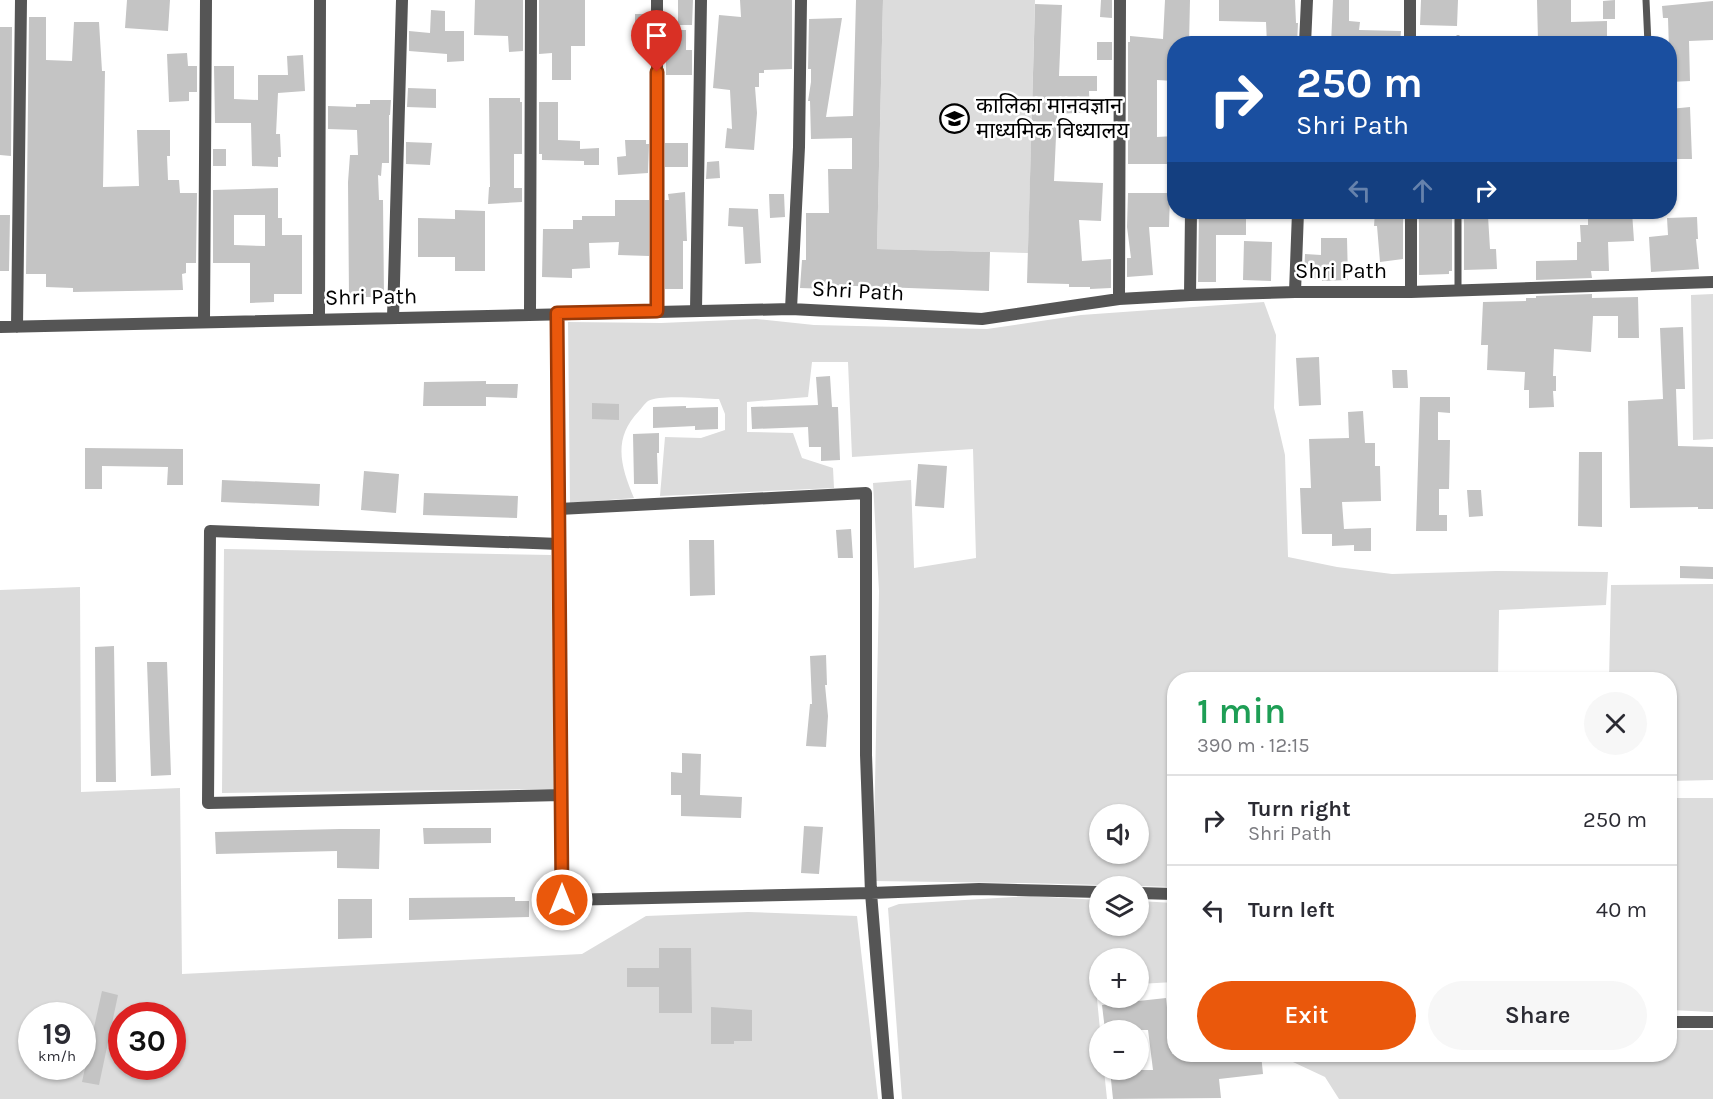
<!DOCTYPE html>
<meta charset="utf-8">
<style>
body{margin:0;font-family:Karla,"Noto Sans Devanagari",sans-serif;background:#f7f7f7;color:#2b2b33;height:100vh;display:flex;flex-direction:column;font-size:22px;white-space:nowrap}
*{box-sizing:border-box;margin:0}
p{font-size:20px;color:#7c7c81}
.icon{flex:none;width:33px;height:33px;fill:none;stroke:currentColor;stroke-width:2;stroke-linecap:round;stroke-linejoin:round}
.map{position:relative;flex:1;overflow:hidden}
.details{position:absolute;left:1167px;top:672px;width:510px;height:390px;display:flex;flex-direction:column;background:#fff;border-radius:24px;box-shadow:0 2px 4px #0004}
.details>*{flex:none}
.top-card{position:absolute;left:1167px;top:36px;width:510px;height:183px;border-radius:24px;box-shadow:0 2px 4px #0004;background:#1a4fa0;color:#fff;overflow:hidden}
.buttons{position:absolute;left:1089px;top:804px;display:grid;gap:12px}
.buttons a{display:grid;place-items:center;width:60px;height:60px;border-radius:50%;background:#fff;box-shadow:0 2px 4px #0004;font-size:30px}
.speed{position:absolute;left:18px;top:1002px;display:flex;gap:12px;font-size:30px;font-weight:700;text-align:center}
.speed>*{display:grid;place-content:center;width:78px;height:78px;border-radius:50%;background:#fff;box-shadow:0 2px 4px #0004;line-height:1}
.speed small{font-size:15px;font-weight:400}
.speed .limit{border:9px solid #d22;background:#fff;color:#111}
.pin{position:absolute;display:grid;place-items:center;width:51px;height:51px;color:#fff;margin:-62px -26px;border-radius:50% 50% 50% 0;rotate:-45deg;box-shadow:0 0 6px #0007}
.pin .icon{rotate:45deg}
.me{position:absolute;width:66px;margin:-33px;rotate:0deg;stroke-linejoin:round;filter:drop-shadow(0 0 4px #0008)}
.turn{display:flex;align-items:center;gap:21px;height:126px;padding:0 30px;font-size:27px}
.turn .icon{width:78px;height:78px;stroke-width:2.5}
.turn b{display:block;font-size:42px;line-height:51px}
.lanes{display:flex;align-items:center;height:57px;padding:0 30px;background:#0003;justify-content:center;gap:30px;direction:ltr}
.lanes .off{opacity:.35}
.round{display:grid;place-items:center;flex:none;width:63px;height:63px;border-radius:32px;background:#f7f7f7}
.summary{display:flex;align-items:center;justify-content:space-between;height:102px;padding:0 30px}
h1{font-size:36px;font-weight:600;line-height:45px;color:#1e9e55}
.button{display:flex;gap:12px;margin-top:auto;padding:12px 30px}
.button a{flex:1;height:69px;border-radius:36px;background:#ea580c;color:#fff;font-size:24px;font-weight:600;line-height:69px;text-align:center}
.button a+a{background:#f7f7f7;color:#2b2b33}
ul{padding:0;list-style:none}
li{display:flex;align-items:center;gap:18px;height:90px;padding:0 30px;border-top:2px solid #e1e1e2}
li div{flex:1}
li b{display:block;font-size:22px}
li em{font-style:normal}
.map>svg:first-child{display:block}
</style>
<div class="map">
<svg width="1713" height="1099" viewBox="0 0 1713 1099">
<rect width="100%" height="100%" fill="#fff"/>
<path fill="#dcdcdc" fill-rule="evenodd" d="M883,0H1035L1028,253L877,249Z
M1713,294V439L1693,440L1691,295Z
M1264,302L1276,335L1274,408L1285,455L1288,557L1337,567L1392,574L1496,571L1608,572L1606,605L1499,610L1498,679L1174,680V887L1025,883L873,881L879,591L873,483L911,480L914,568L976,558L973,449L852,457L848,362H812L808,397L747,402V432L793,433L802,458L833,468L834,488L660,496L665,437L701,438L725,430V414L719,399C704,399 661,394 648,401C645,403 641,409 639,411C612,439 621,467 634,498L570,503L568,322L661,323L756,319L814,325L987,329L1081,315ZM1100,814H1138V854H1100Z
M224,549L551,555L555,789L222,793Z
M1713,584V780L1670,781V680L1609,679L1611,585Z
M80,587L81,792L180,788L182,974L582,954L646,916L748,912L857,916L878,1099H0V590ZM32,1016H82V1066H32ZM122,1016H172V1066H122Z
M1670,798H1713V1012L1670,1010Z
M1030,896L1099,900L1100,926H1138L1139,901L1174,903V982L1139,984L1138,958H1100L1099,987L1096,988L1100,1030V1070H1104L1107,1099H902L888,908L899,904Z
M1670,1030H1713V1099H1339L1325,1077L1278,1055L1670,1054Z"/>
<path fill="#c4c4c4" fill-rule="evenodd" d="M127,0H170L168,31L125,28Z
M475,0H523V51L509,52L508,36L474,35Z
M539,0H585V46H571V80H552V53L539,54Z
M678,0H693L692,25H678Z
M740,0H792V69L764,70V73H759V87H755L757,113L754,150L725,148L727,128L732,129L730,90L713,88L719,15L741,17Z
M856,0H883L877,249L990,252L989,291L829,285V289L800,288L802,260H806V213H829L828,169H852V138L811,139L810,101H808L811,82V69H808L809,19L842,18L826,117L853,116Z
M1101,0H1112V18L1100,17Z
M1165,0H1190L1189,44H1174V81L1157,80V137L1174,136V164H1128V42H1130V36L1163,39Z
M1219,0H1295L1296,23H1298L1297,44H1267L1266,22L1219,21Z
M1333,0H1349V21L1360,22L1359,30L1401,31L1400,44H1331Z
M1421,0H1458L1457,26L1420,25Z
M1537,0H1571V22L1607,21V44H1560V40L1538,41Z
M1615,0V19H1603V1Z
M1713,1V40L1689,41L1690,81L1670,82L1668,18H1663L1662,6Z
M1035,4L1062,5L1059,76H1097V91H1089L1090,112L1057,114L1054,181L1103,183L1101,221L1079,220L1082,261L1111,259V288L1090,289V287H1069V284L1027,283Z
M431,10L445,11V31H464V61L447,62V54L409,51V31L430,33Z
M635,14H649V38H635Z
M29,17H46V60L72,61L74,22H99L102,71H105L103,187L139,186L137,130H170V156H167L168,180H179L180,193H197L196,263H186V273L182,274L183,290L73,292V288L46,287V274H26Z
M0,27H12L11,156L0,155Z
M666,30H686V50H692V75H666Z
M1097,42H1112V60H1097Z
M187,53L188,66H197V92H189V101L169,102L167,54Z
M303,55L305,91L278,93L276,134H280L281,157H278V167L252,166L251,123H215L214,66H234V99L258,100V75H288L287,56Z
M408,88L436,89V108L407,107Z
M489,98H520V102H522V154H514V188H522V202L488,204L489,187H490Z
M370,100H391L390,115H389V163H382L381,176L378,175L379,200H383L384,297H349L348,182L350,155H358L357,130L328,129V106L356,107V104H370Z
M539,102H558V140L580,141V149L599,148V165H584V161L542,160V154H539Z
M1690,107L1692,159H1670V109Z
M625,140H646V144H649L648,173L618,175L617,157L626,156Z
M406,142L432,143L430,165L406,164Z
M665,143H688V167H665Z
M213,149H226V166H213Z
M719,161L720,178L706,179L707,162Z
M278,188V218H282V235H302V294H274V302L250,303V263H213V190ZM234,215H265V246L234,245Z
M685,192L687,241H683V289H665V200H669L668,194Z
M1128,193H1170L1169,227H1149L1153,275L1127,277V258H1131L1127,227Z
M769,194H784L785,217L770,218Z
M615,200H649V256L618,255L619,242L589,243L590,268L572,269V278L542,277L543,229H573V220H582V216H615Z
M729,208L758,209L761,263L745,264L743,227L728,226Z
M455,210L485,211V271H455V257H418V218L455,219Z
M1199,212H1246V235H1216V282H1198Z
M1375,212H1403V259L1380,262L1377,226H1374Z
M1419,212H1448V219H1452V271H1449V274L1419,275Z
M1588,212H1632L1634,241L1608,242L1609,271H1591L1592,278L1536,280V261L1577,260V242H1581L1580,225H1588Z
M0,215H10L9,271H0Z
M1488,216L1490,249H1496L1497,269L1464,270V218Z
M1697,217L1698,239H1696L1699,269L1651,272L1649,237L1668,235L1667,218Z
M1321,238H1347L1348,280L1322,281V279L1304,278L1305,254L1321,255Z
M1244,241L1272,242L1271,281L1243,280Z
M1592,294V298L1638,297L1639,338H1618V316H1593L1591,352L1554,349L1553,376H1556V391H1553L1554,407L1529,408V390H1524L1525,372L1487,370L1488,345H1481L1483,302L1526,301V298H1536V296Z
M1683,327L1685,389H1676L1678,446L1713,447V509H1698V507L1630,508L1628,401L1663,399L1660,328Z
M1319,357L1321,405L1299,406L1296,358Z
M1392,370H1407L1408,388H1393Z
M830,376L832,407H838L840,460L821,461V447H809L808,427L752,429L751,407L818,405L816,377Z
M486,381V384H518L517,398L486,397V406H423L424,382Z
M1420,397H1450V413L1438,412V440H1450L1449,489H1439V515H1447V531H1416Z
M592,403L619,404V420L592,419Z
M686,406V408L718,407V429L695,430V426L653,428V407Z
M1363,411L1365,443H1375V466H1380L1381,501L1342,502L1344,529L1371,528V551H1354V545L1332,546V534H1302L1300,488H1311L1309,439L1349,438L1348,412Z
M659,433V453H657L658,484H634L633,434Z
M85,448L183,449V485H167L168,467L102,466V489H85Z
M1579,452H1602V527L1578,526Z
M918,464L947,466L944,508L915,506Z
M364,471L399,474L396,513L361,510Z
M222,480L320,484L319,506L221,502Z
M1467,490H1481L1483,516L1469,517Z
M424,493L518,496L517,518L423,515Z
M851,529L853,558H838L836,530Z
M689,540H714L715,595L690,596Z
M1680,566L1713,567V579L1680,578Z
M114,646L116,782H96L95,647Z
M826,655L827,685H825L828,716L826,747L806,746L810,704H812L810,656Z
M147,662H167L171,775L151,776Z
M682,753L701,754L700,795L742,797L741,818L681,816V795H671V772L682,773Z
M804,826L823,827L819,874L801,873Z
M423,828H491V843L424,844Z
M340,829H380L379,869L337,868V851L216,854L215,832Z
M515,897V901H529V917L409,920V898Z
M338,899H372V938L338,939Z
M659,948H691L692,1013H659V987H627V968H659Z
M102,991L118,995L99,1085L82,1082Z
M1166,998L1172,1054H1261L1263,1074L1219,1079L1221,1098L1113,1099L1110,1070H1153L1148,1030H1105L1102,1005Z
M711,1007L752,1010V1041H734V1044H711Z"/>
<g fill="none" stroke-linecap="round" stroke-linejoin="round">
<path stroke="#555" stroke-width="7" d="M1646,0L1648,44
M1458,39V44
M1458,212V290"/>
<path stroke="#555" stroke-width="12" d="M657,0V311
M1410,0V44
M1305,44L1307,0
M1411,212V292
M1295,292L1298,212
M1190,295L1191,212
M1119,299L1120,0
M791,309L799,147L801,0
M696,310L701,0
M557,313L562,900L871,893L866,755V493L559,509
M530,314L531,0
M393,318L402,0
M319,319L320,0
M204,322L206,0
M0,327L791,309L982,319L1119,299L1190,295L1295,292H1411L1713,282
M17,327L21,0
M559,544L210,531L208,803L561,795
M1138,893L1174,894
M1670,1022H1713
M888,1099L871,893L979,889L1100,892"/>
</g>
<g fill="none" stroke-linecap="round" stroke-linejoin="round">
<defs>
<path id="route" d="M562,900L557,313L657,311V72"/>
</defs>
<use href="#route" stroke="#983908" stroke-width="15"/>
<use href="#route" stroke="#ea580c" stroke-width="10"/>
</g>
<defs>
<symbol id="school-ring" viewBox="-11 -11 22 22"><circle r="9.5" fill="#fff" stroke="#000" stroke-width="1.5"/><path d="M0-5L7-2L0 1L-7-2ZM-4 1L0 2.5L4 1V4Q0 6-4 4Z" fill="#000"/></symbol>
</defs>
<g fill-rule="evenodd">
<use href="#school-ring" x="938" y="102" width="33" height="33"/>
</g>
<g text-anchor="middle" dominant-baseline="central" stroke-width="5" stroke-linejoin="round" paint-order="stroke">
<g font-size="22" fill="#000" stroke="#fff" text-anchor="start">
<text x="976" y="106">कालिका मानवज्ञान<tspan x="976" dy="25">माध्यमिक विध्यालय</tspan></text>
</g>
<g font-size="22" fill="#000" stroke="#fff">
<text x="1341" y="271">Shri Path</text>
<text transform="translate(858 291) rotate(3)">Shri Path</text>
<text transform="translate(371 297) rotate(-1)">Shri Path</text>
</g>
</g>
</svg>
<div class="buttons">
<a><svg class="icon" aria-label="sound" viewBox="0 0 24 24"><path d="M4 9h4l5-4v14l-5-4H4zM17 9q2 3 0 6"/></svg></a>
<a><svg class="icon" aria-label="layers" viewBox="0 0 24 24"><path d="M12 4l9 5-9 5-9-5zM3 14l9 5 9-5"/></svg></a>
<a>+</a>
<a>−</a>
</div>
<div class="speed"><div>19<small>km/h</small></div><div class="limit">30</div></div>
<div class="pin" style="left:657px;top:72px;background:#d93025"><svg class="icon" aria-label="arrive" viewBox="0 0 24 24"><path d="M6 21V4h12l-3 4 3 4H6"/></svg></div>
<svg class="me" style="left:562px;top:900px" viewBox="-20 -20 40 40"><circle r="17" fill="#ea580c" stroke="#fff" stroke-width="3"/><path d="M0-11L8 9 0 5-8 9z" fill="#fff"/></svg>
<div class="top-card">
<div class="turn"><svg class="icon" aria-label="right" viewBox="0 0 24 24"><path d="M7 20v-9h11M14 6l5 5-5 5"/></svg><div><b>250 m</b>Shri Path</div></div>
<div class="lanes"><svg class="icon off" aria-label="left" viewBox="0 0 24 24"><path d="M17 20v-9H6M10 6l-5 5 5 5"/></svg><svg class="icon off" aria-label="ahead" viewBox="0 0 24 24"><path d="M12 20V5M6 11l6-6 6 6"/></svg><svg class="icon" aria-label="right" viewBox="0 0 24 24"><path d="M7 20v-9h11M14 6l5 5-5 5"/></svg></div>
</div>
<section class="details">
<div class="summary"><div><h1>1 min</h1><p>390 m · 12:15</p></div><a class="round"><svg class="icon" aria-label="close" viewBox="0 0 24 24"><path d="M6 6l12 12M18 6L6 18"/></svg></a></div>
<ul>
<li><svg class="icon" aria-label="right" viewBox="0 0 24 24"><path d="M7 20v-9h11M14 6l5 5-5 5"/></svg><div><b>Turn right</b><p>Shri Path</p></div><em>250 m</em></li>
<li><svg class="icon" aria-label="left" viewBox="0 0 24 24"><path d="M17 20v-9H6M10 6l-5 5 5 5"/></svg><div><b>Turn left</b></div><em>40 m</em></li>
</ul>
<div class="button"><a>Exit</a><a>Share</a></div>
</section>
</div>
